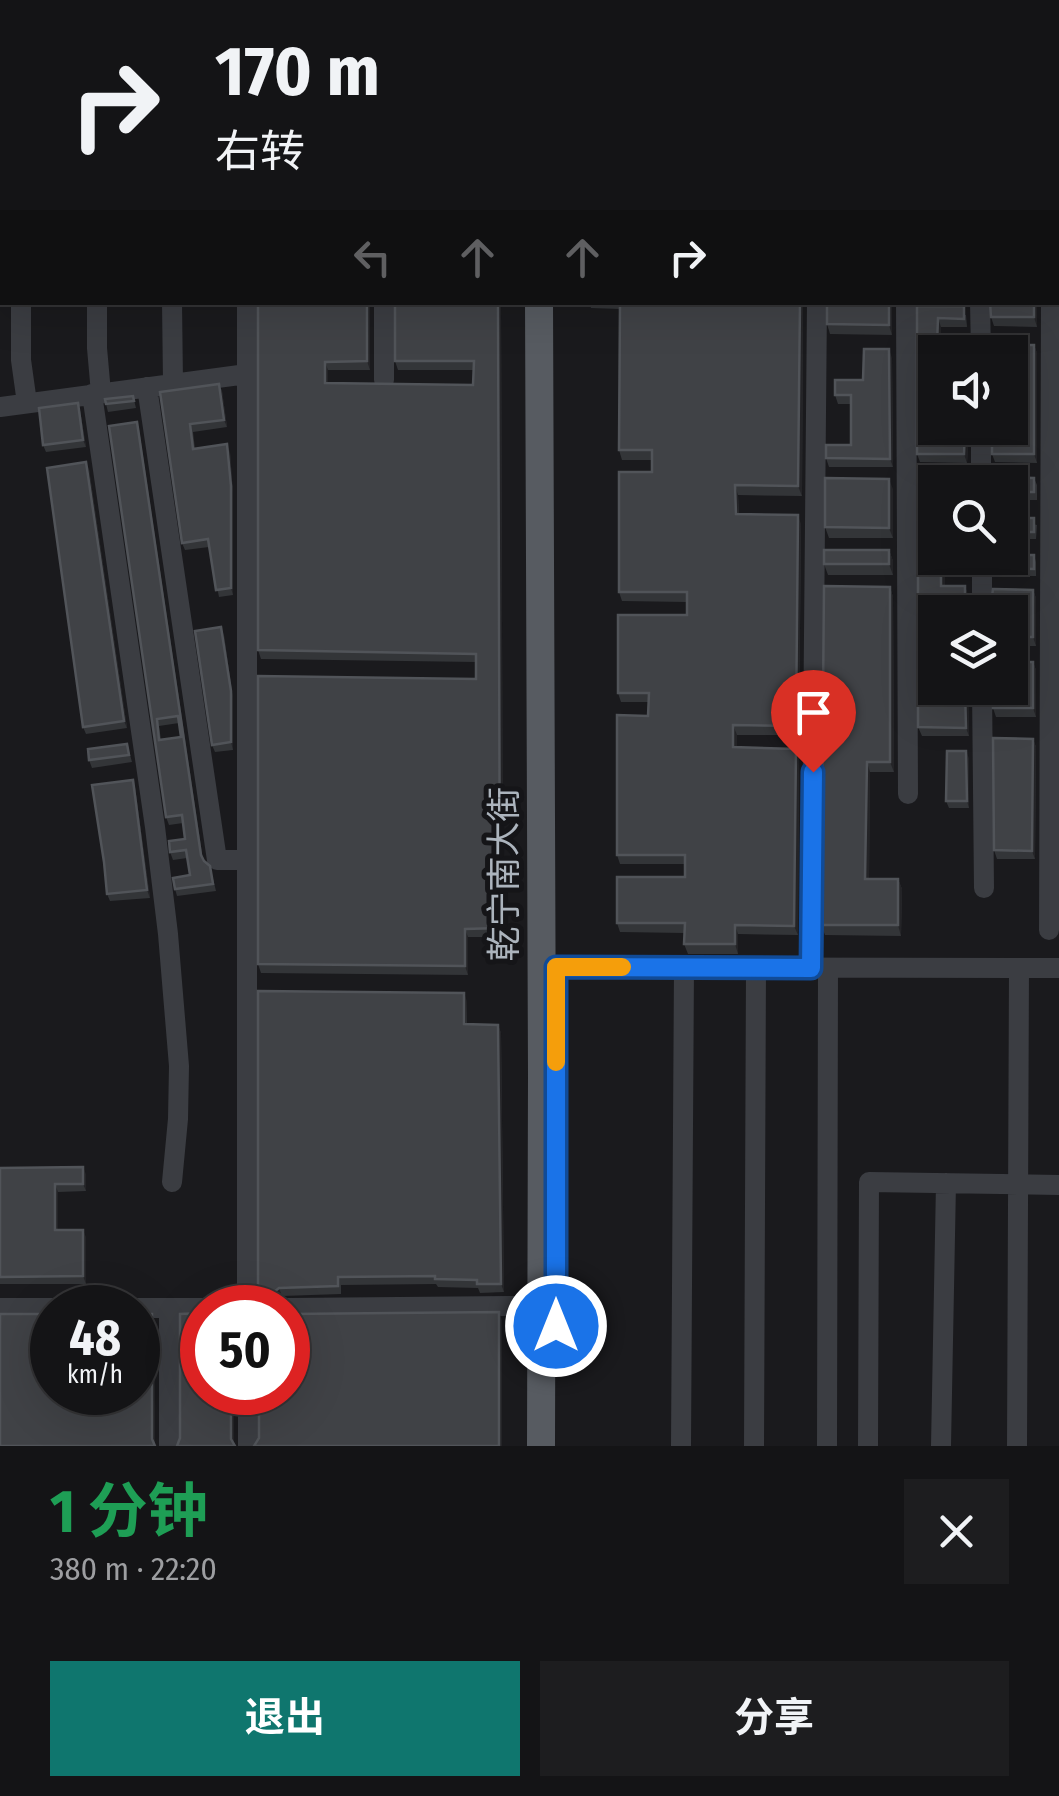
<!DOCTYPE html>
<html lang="zh">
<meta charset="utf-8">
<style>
body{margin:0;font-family:"Fira Sans Condensed","Noto Sans SC",sans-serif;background:#1d1d1f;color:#f1f3f6;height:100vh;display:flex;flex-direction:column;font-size:38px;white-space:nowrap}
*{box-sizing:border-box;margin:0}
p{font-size:32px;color:#9d9ea1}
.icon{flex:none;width:55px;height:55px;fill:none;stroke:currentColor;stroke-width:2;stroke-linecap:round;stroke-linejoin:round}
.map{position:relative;height:1446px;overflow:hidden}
.side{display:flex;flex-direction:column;background:#141416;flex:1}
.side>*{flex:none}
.top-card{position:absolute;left:0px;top:0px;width:1060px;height:305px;box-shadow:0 10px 40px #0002,0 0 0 2px #333335;background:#141416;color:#f1f3f6;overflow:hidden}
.buttons{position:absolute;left:918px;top:335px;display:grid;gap:20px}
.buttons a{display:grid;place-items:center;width:110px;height:110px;border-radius:0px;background:#141416;box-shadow:0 10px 40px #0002,0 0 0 2px #333335;font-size:50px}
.speed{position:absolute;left:30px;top:1285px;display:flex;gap:20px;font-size:50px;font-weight:700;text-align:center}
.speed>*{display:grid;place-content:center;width:130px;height:130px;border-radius:50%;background:#141416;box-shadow:0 10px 40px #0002,0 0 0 2px #333335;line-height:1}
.speed small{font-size:25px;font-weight:400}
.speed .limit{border:15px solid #d22;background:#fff;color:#111}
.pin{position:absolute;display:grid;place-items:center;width:85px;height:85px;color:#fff;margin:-102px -42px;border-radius:50% 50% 50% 0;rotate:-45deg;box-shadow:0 0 10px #0007}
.pin .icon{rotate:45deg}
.me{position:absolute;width:110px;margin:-55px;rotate:0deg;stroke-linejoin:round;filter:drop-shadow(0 0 8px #0008)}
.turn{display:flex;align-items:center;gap:35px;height:210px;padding:0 50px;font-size:45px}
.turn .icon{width:130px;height:130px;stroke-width:2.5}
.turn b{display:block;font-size:70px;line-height:85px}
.lanes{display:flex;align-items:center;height:95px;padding:0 50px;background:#0003;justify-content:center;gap:50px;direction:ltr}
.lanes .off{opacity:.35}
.round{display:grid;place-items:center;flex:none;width:105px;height:105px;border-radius:0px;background:#1d1d1f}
.summary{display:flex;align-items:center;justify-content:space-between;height:170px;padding:0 50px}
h1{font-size:60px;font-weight:700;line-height:75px;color:#1e9e55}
.cta{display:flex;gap:20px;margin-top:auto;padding:20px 50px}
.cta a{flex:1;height:115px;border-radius:0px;background:#0f766e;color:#fff;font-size:40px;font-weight:700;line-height:115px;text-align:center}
.cta a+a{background:#1d1d1f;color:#f1f3f6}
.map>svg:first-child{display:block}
</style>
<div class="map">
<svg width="1059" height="1446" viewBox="0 0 1059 1446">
<rect width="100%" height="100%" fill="#1a1a1d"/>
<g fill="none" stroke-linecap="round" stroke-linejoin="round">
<path stroke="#3b3d42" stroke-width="20" d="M21,0V2
M96,0V2
M247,0V2
M321,0V2
M170,2V0
M0,158H2
M1058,163H1059
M21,302V360L27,403
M97,302V348L101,393
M172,302L173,383
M384,302V380
M906,302L908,794
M980,302L981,352
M147,387L217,860H246
M92,394L155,827L168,934L179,1066L178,1119L172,1182
M0,407L247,374
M981,428V482
M982,558V612
M982,688L984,888
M1049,930L1051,302
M556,967L1059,968
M811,967L817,302
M0,1308H52
M138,1308H202
M169,1308V1446
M247,1308V302
M288,1308L521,1306
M248,1392V1446
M681,1446L684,967
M754,1446L756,967
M827,1446L828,968
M868,1446L869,1182L1059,1185
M941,1446L946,1183
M1017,1446L1019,968"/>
<path stroke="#575b61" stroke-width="28" d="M538,0V2
M539,302L542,1076L541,1446"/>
</g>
<path fill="#333538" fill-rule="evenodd" d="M258,302H370V370H328V383L473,385V370H398L395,361L501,302L503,937H468V975L261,973L258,964L476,679V662L261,659L258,650Z
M589,302L690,304V302H803L802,496L738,495L739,514L801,524L799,735H737V748L799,758L798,935L738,934V954H688L684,944V933L620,932L617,923L685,877V864H620L617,855L648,716V702H621L618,693L687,615V602L622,601L619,592L652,472V460H622L619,450L620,309L591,308Z
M892,302V335L830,334L827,324Z
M990,302H1037V327L994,326L991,317Z
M917,306L966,315L967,327H941L940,345L969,428L967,463L920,462L917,454Z
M1034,345L1037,353V463L995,462L992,454Z
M892,358L893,467H829L826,458L851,445V404H838L835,395L863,380Z
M219,384L222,391L227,427L193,432L195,449L230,452L233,494V595L219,597L209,547L185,550L182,543L160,392Z
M133,396L136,408L108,412L106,404Z
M80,410L86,447L46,452L43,445Z
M109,426L139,429L203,860L210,866L216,891L177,896L175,889L190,875L187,858L173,860L170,852L185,839L183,823L169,825L166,817ZM179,723L181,737L161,740L159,726Z
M89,469L127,728L86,734L83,727Z
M1034,478L1037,485V500H1010V482Z
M935,482V500L921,499L918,492Z
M893,489V538H829L825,527Z
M1010,518L1037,525L1036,539H1010Z
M935,519V540H921L918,533Z
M889,550L893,561V575H828L824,564Z
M1034,555L1036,562V576H996L993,568Z
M935,558H970L968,571H945V570V586H965L968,595V612L935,688H968L969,736H922L918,727Z
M890,587L893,597L894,772H870L869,879H898L902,889L901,936L825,935L821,925Z
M1033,590L1036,598V646H1010V612Z
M224,635L233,699V750L215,752L212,745Z
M1033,662L1036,670V717H996L993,708Z
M1033,739L1036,747L1035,859H997L994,850Z
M127,744L132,762L92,768L89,760Z
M969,758V808H949L946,801Z
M135,787L150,898L110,901L107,894Z
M467,1001V1024L498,1025L501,1033L504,1292L480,1293L478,1288L438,1287L436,1284L341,1285V1294L282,1296L277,1300L254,1308Z
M0,1168L86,1174V1191L58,1192V1230L86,1237V1284H0Z"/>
<path fill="#242427" d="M367,302H370V370L367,361Z
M498,302H501L503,937L500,928Z
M800,302H803L802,496L798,486Z
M889,302H892V335L889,325Z
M1034,302H1037V327L1034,317Z
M938,318L941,327L940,352L937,345Z
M1034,345L1037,353V463L1034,454Z
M889,349L892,358L893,467L890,459Z
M325,362L328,370V392L325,383Z
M219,384L222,391L227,427L224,420Z
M78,403L80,410L86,447L83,440Z
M137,422L139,429L203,862L201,855Z
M965,428H969L967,463L964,454Z
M227,444L230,452L233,494V595L231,588Z
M86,462L89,469L127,728L124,721Z
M889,479L893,489V538L889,528Z
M735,485L738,495L739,523L736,514Z
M798,515L801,524L799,735L796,726Z
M889,550L893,561V575L889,564Z
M941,558L945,570V595L941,586Z
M965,586L968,595V612L965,605Z
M890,587L893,597L894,772L890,762Z
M1033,590L1036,598V646L1033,637Z
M221,627L224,635L233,699V750L231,742Z
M1033,662L1036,670V717L1033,708Z
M965,688H968L969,736L966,728Z
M733,725L737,735V757L733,747Z
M1033,739L1036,747L1035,859L1032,851Z
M796,749L799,758L798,935L794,926Z
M966,751L969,758V808L967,801Z
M867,762L870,772L869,889L865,879Z
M133,780L135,787L150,898L147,890Z
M898,879L902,889L901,936L898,925Z
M735,925L738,934V954L735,944Z
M465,929L468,937V975L465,966Z
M464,993L467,1001L466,1032L464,1024Z
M498,1025L501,1033L504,1292L501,1284Z
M83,1167L86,1174V1191L83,1184Z
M55,1184L58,1192V1237L55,1230Z
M83,1230L86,1237V1284L83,1276Z
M279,1288L282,1296L277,1300L274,1307L271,1299L274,1292Z
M499,1312L502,1320V1446H499Z
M152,1314L155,1322V1446L152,1439Z
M231,1392H234V1446L231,1439Z"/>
<path fill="#404246" stroke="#515459" stroke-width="2.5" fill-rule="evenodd" d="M0,0H6L10,2H2V96H0Z
M28,0H81L85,2H26Z
M103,0H155L158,2H101Z
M177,0H233L235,2H175Z
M255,0H307L309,2H252Z
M329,0H499V2H327Z
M1058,188H1059V221H1058Z
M1058,244H1059V286L1058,284Z
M258,302H367V361L325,362V383L473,385L474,361H395V302H498L500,928L465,929V966L258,964V676L476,679V654L258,650Z
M690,302H800L798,486L735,485L736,514L798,515L796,726L733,725V747L796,749L794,926L735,925V944H684L685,923H617V877H685V855H617V715L648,716L649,693H618V615H687V592H619V472H652V450H619L620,303L690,304Z
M827,302H889V325L827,324Z
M990,302H1034V317H991Z
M917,306H964V319L938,318L937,345H964L969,352H935V428H965L964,454H917Z
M992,345H1034V454H992V428H1010V352H987Z
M864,349H889L890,459L826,458V445H851V395H835V380H863Z
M219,384L224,420L190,424L193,449L227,444L231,486V588L216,590L208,539L182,543L160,392Z
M133,396L134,401L106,404L105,399Z
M78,403L83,440L43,445L39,408Z
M137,422L201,855L204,861L210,866L213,884L175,889L173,878L190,875L186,850L170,852L169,841L185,839L182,815L166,817L109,426ZM178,716L181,737L159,740L157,719Z
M86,462L124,721L83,727L47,468Z
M918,477L965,478L968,482H935V492H918Z
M992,477L1034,478V492H1010V482H988Z
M825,478L889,479V528L825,527Z
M1010,518H1034V532H1010Z
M918,519H935V533H918Z
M824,550H889V564H824Z
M918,555H935V558H941V586H965V605L969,612H935V688H965L966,728L918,727Z
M1010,555H1034V569L993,568V558H1010Z
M942,558H966V564H942Z
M824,586L890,587V762H867L865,879H898V925H821Z
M993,589L1033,590V637H1010V612H988L990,611Z
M221,627L231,691V742L212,745L195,631Z
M1010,662H1033V708H993L992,688H1010Z
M993,738L1033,739L1032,851L994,850Z
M127,744L129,755L89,760L88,749Z
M947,751H966L967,801H946Z
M133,780L147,890L107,894L104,862L92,785Z
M258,991L464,993V1024L498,1025L501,1284H477V1280L435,1279V1276L338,1277V1286L279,1288L274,1292L271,1299L274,1308H254L258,1301Z
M83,1167V1184H55V1230H83V1276L0,1277V1168Z
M123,1306L125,1308H60L61,1307Z
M211,1306H232L233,1308H210Z
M52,1312V1392H138V1314H152V1439L155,1446H0V1314H49Z
M499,1312V1446H254L259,1438V1392H288V1314Z
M202,1313V1392H231V1439L235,1446H177L180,1438V1314Z"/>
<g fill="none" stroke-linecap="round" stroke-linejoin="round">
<defs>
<path id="route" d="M556,1326V967L811,968L813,772"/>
</defs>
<use href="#route" stroke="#114b97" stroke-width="25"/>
<use href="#route" stroke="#1a73e8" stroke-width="18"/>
<path stroke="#f59e0b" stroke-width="18" d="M556,1062V967H622"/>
</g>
<g text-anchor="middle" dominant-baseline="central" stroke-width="10" stroke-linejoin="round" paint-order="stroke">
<g font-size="35" fill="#acb4bd" stroke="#151518">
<text transform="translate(504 874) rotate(-90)">乾宁南大街</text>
</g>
</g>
</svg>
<div class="buttons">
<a><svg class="icon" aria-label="sound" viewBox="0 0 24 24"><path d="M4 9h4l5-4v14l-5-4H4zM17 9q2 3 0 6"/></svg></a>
<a><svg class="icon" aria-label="search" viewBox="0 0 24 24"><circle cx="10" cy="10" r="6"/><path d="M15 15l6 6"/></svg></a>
<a><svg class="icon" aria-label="layers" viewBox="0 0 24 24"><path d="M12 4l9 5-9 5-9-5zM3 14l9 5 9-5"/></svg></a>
</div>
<div class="speed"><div>48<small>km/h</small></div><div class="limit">50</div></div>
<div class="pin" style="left:813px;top:772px;background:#d93025"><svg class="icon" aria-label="arrive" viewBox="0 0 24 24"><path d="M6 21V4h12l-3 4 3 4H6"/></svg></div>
<svg class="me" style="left:556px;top:1326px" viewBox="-20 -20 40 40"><circle r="17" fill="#1a73e8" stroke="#fff" stroke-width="3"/><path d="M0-11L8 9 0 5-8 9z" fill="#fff"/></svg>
<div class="top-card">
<div class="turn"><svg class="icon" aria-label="right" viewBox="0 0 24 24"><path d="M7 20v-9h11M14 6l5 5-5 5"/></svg><div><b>170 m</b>右转</div></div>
<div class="lanes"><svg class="icon off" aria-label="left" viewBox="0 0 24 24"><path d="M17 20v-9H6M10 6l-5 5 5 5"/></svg><svg class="icon off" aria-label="ahead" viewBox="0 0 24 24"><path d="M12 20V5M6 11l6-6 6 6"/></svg><svg class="icon off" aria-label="ahead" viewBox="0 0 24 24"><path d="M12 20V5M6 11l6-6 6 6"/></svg><svg class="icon" aria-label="right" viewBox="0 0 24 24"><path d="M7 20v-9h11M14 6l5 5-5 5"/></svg></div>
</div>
</div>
<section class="side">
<div class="summary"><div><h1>1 分钟</h1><p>380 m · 22:20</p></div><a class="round"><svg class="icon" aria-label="close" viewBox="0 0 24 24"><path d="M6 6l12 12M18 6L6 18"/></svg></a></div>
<div class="cta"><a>退出</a><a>分享</a></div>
</section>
